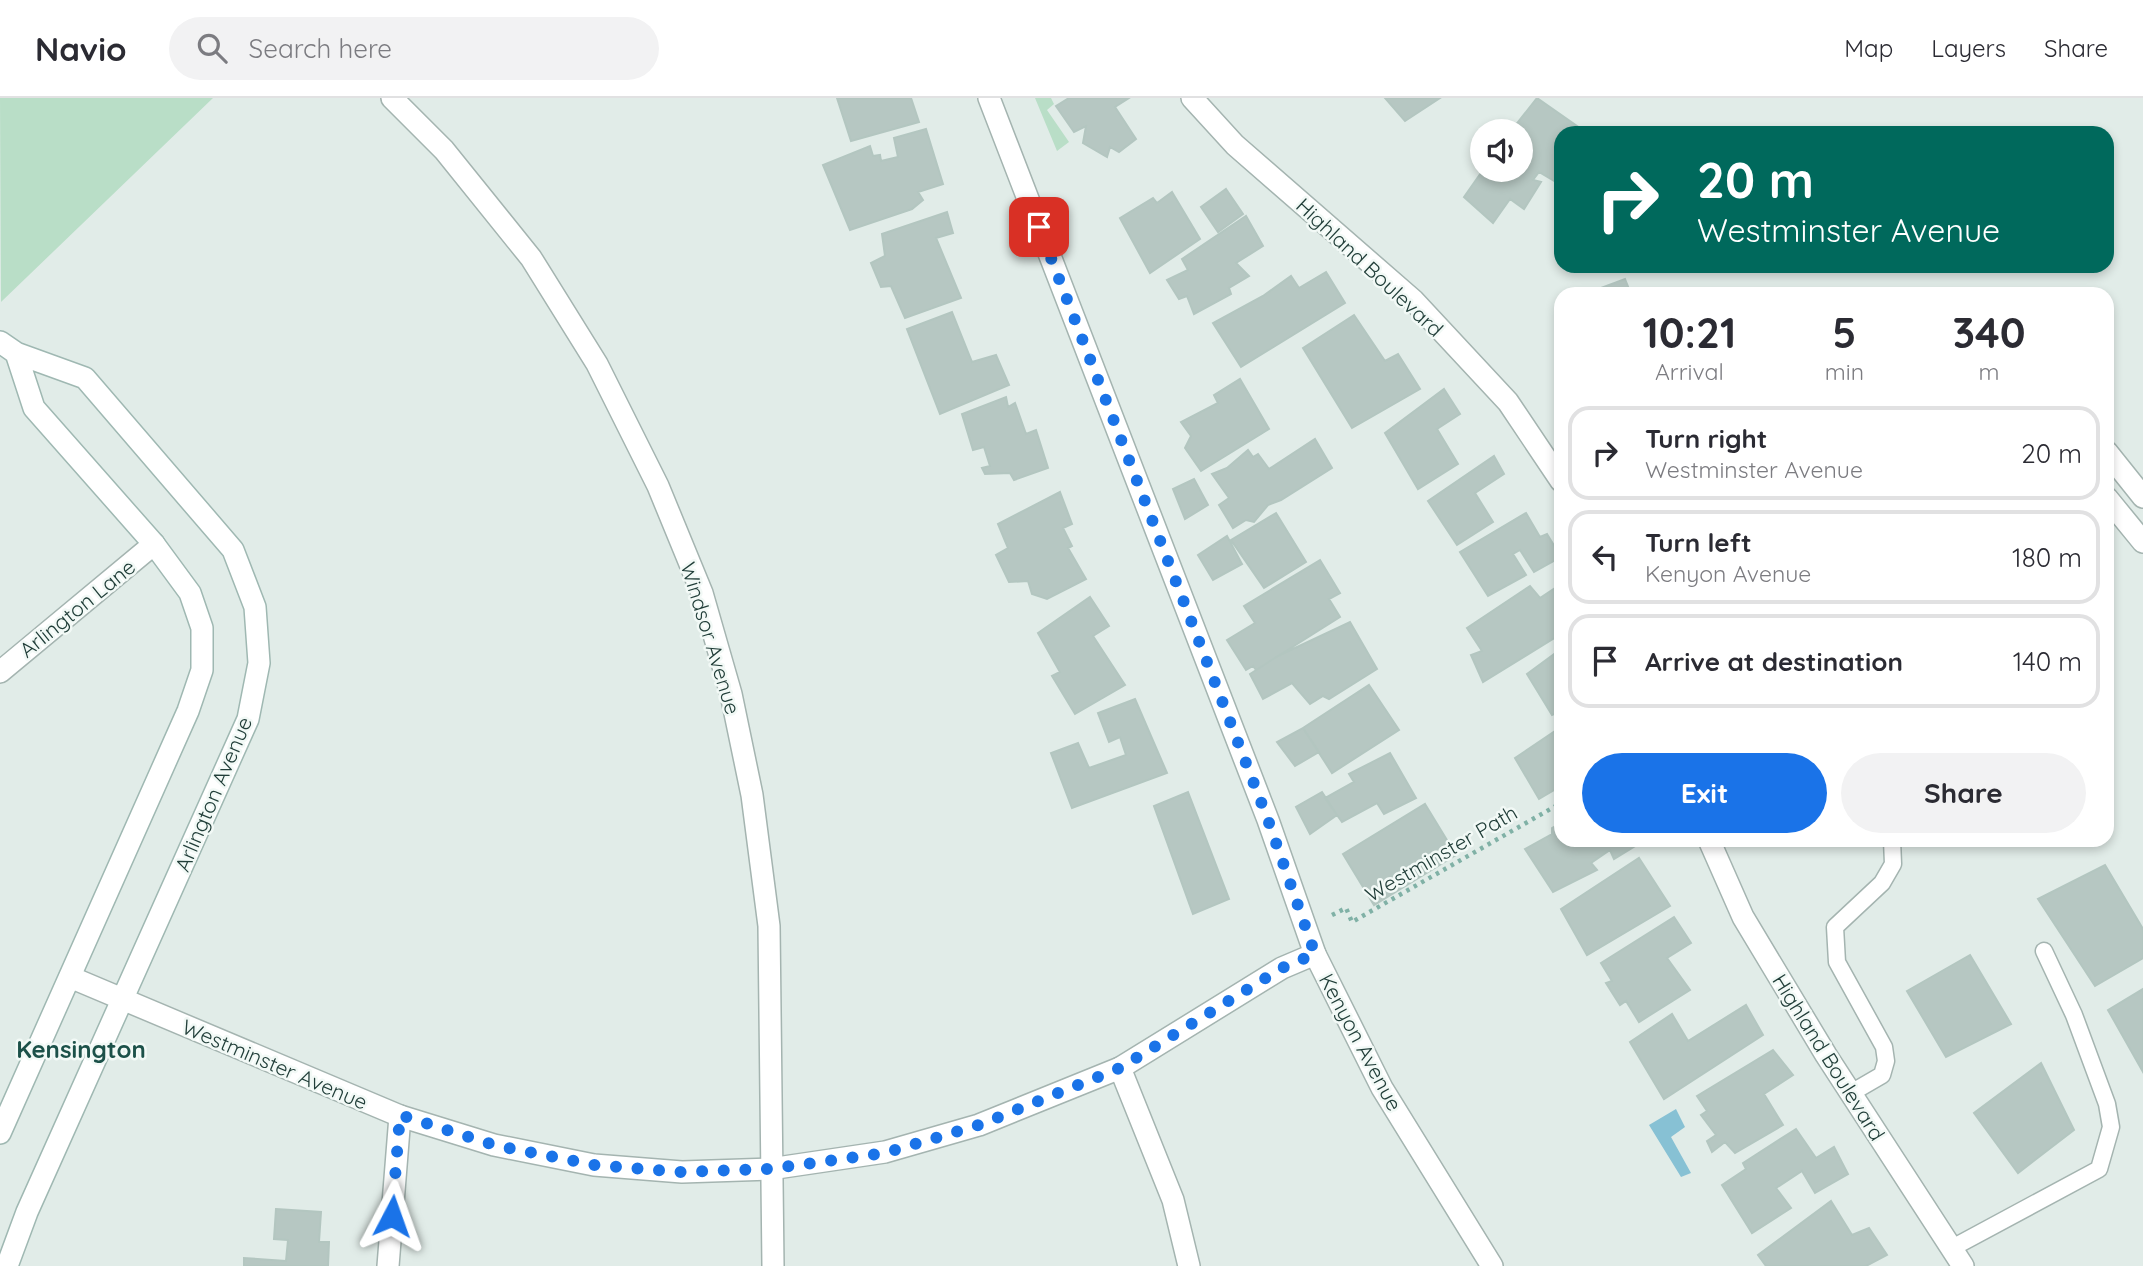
<!DOCTYPE html>
<style>
body{margin:0;font-family:Quicksand,sans-serif;background:#f2f2f3;color:#2b2b33;height:100vh;display:flex;flex-direction:column;font-size:26px;white-space:nowrap}
*{box-sizing:border-box;margin:0}
p{font-size:23px;color:#7c7c81}
.icon{flex:none;width:38px;height:38px;fill:none;stroke:currentColor;stroke-width:2;stroke-linecap:round;stroke-linejoin:round}
.map{position:relative;flex:1;overflow:hidden}
.details{position:absolute;left:1554px;top:189px;width:560px;height:560px;display:flex;flex-direction:column;background:#fff;border-radius:21px;box-shadow:0 4px 10px #0003}
.details>*{flex:none}
.top-card{position:absolute;left:1554px;top:28px;width:560px;height:147px;border-radius:21px;box-shadow:0 4px 10px #0003;background:#00695c;color:#fff;overflow:hidden}
.buttons{position:absolute;left:1470px;top:21px;display:grid;gap:14px}
.buttons a{display:grid;place-items:center;width:63px;height:63px;border-radius:50%;background:#fff;box-shadow:0 4px 10px #0003;font-size:35px}
.pin{position:absolute;display:grid;place-items:center;width:60px;height:60px;color:#fff;margin:-30px;border-radius:14px;box-shadow:0 4px 10px #0006}
.me{position:absolute;width:77px;margin:-38px;rotate:4deg;stroke-linejoin:round;filter:drop-shadow(0 0 5px #0008)}
.turn{display:flex;align-items:center;gap:24px;height:147px;padding:0 28px;font-size:32px}
.turn .icon{width:91px;height:91px;stroke-width:2.5}
.turn b{display:block;font-size:49px;line-height:60px}
.eta{display:flex;justify-content:space-evenly;align-items:center;height:119px;text-align:center}
.eta b{font-size:42px;font-weight:800;line-height:49px}
.action{display:flex;gap:14px;margin-top:auto;padding:14px 28px}
.action a{flex:1;height:80px;border-radius:42px;background:#1a73e8;color:#fff;font-size:28px;font-weight:800;line-height:80px;text-align:center}
.action a+a{background:#f2f2f3;color:#2b2b33}
ul{padding:0;list-style:none}
li{display:flex;align-items:center;gap:21px;height:94px;margin:0 14px 10px;padding:0 14px;border:4px solid #e1e1e2;border-radius:21px}
li div{flex:1}
li b{display:block;font-size:26px}
li em{font-style:normal}
header{display:flex;align-items:center;gap:42px;box-sizing:border-box;height:98px;padding:0 35px;background:#fff;border-bottom:2px solid #e1e1e2}
header strong{font-size:33px}
nav{display:flex;gap:38px;margin-inline-start:auto;font-size:24px}
.search{width:490px;height:63px;background:#f2f2f3;display:flex;align-items:center;gap:18px;box-sizing:border-box;padding:0 24px;border-radius:38px;color:#7c7c81;font-size:26px}
.map>svg:first-child{display:block}
</style>
<header>
<strong>Navio</strong>
<div class="search"><svg class="icon" aria-label="search" viewBox="0 0 24 24"><circle cx="10" cy="10" r="6"/><path d="M15 15l6 6"/></svg>Search here</div>
<nav><a>Map</a><a>Layers</a><a>Share</a></nav>
</header>
<div class="map">
<svg width="2143" height="1168" viewBox="0 0 2143 1168">
<rect width="100%" height="100%" fill="#e1ece8"/>
<path fill="#b9dec7" d="M0,0H213L1,204Z
M1035,0H1051L1054,6L1047,12L1069,44L1057,53Z"/>
<path fill="#87c1d4" d="M1676,1011L1685,1029L1671,1039L1691,1075L1681,1079L1649,1027Z"/>
<path fill="#b6c7c2" stroke="#b3c6c0" stroke-width="2" d="M837,0H911L919,24L851,43Z
M1069,0H1129L1115,9L1136,41L1119,54L1110,49L1107,59L1083,45L1086,28L1074,34L1056,8Z
M1385,0H1440L1405,23Z
M1537,0L1587,35H1561V87L1539,74L1533,82L1541,84L1524,111L1510,101L1493,125L1464,99L1483,72H1521V33H1511Z
M926,31L943,86L918,94L923,102L912,111L850,132L823,67L870,48L873,58L880,57L881,63L898,59L894,40Z
M1226,91L1243,116L1218,134L1201,109Z
M1172,94L1200,141L1150,175L1120,120L1153,100L1157,105Z
M947,114L953,135L936,140L961,200L905,220L891,188L881,189L871,165L885,158L882,136Z
M1246,118L1263,148L1236,165L1249,178L1229,190L1231,196L1194,216L1187,198L1179,201L1167,182L1188,172L1182,161Z
M1326,174L1345,205L1241,269L1213,225L1263,198L1291,178L1299,190Z
M1625,181L1631,196H1585Z
M952,214L972,264L996,257L1009,287L940,316L907,231Z
M1354,217L1385,263L1398,256L1420,291L1352,330L1303,250Z
M1240,281L1269,331L1201,373L1185,350L1191,338L1181,324L1218,305L1214,297Z
M1444,291L1460,316L1437,331L1458,366L1418,391L1385,335Z
M1006,299L1008,309L1015,305L1026,336L1036,332L1048,370L1014,382L1010,375L985,376L982,370L990,368L984,349L973,352L962,316Z
M1315,341L1332,370L1281,402L1268,407L1254,424L1246,422L1233,430L1219,407L1229,400L1212,376L1227,370L1248,352L1253,359L1258,356L1269,371Z
M1494,358L1504,376L1475,395L1493,424L1457,447L1428,403Z
M1194,381L1208,407L1185,421L1173,391Z
M1060,394L1072,426L1063,430L1072,448L1068,450L1086,481L1047,501L1032,496L1028,483L1009,484L996,457L1008,450L998,426Z
M1276,415L1306,464L1264,490L1231,442Z
M1526,415L1540,439L1547,436L1561,459L1534,474L1520,452L1513,456L1526,477L1488,498L1460,454Z
M1227,438L1242,466L1213,482L1198,457Z
M1320,462L1340,495L1329,501L1340,519L1256,572L1253,568L1246,572L1227,542L1255,525L1244,508Z
M1561,486V536L1483,584L1471,557L1482,553L1467,530L1530,488L1540,500Z
M1090,499L1109,528L1093,538L1125,587L1075,616L1052,578L1060,574L1038,535Z
M1350,524L1377,571L1329,601L1323,598L1310,606L1292,585L1263,601L1250,576L1278,558Z
M1561,551V613L1552,617L1527,576Z
M1369,587L1399,632L1332,675L1303,630Z
M1135,601L1167,675L1072,710L1051,655L1078,645L1089,670L1126,657L1120,639L1109,644L1098,615Z
M1303,630L1319,654L1295,668L1277,644Z
M1558,631L1561,634V688L1539,701L1515,660Z
M1390,655L1416,700L1384,716L1377,705L1342,724L1325,700L1354,684L1349,676Z
M1188,694L1229,801L1193,816L1154,708Z
M1322,694L1337,717L1310,736L1296,709Z
M1425,706L1456,757L1374,807L1343,756Z
M1561,725V742H1645L1614,761L1610,752L1591,765L1597,772L1553,794L1525,751L1552,736V730Z
M1639,760L1670,808L1587,857L1561,811Z
M2105,767L2143,831V860L2095,888L2038,801Z
M1674,819L1691,845L1667,860L1690,892L1639,924L1626,903L1620,907L1606,885L1612,883L1601,865Z
M1970,857L2011,926L1946,959L1907,893Z
M2143,891V974L2108,912Z
M1746,907L1763,937L1664,1001L1630,944L1672,916L1688,943Z
M1773,952L1793,977L1764,996L1783,1027L1735,1055L1725,1044L1712,1054L1707,1043L1716,1037L1701,1017L1707,1013L1697,998Z
M2041,965L2074,1032L2018,1075L1974,1015Z
M1796,1031L1816,1060L1834,1049L1848,1076L1815,1095L1802,1073L1776,1090L1791,1110L1752,1135L1722,1087L1746,1071L1743,1065Z
M1831,1103L1852,1137L1869,1130L1887,1157L1866,1168H1766L1758,1157Z
M276,1111L321,1114L319,1144H329L328,1168H244V1160L286,1163L288,1142L274,1141Z"/>
<g fill="none" stroke-linecap="round" stroke-linejoin="round">
<defs>
<path id="service" d="M1851,995L1882,977L1886,963L1884,949L1837,864L1835,829L1882,785L1893,766L1892,742
M1952,1150L2099,1071L2111,1029L2107,1006L2074,917L2044,853"/>
<path id="minor" d="M392,0L444,52L531,160L597,266L658,388L702,495L731,596L752,697L769,828L773,1168
M989,0L1268,722L1315,856
M1192,0L1235,47L1413,202L1508,304L1561,383
M2107,354L2143,399
M2107,400L2143,444
M0,574L154,446
M1709,742L1743,819L1826,957L1963,1168
M1120,970L1173,1102L1189,1168
M388,1168L400,1018"/>
<path id="tertiary" d="M70,879L400,1018L494,1047L594,1067L682,1074L770,1071L885,1054L979,1027L1120,970L1282,870L1315,856L1382,990L1492,1168"/>
<path id="secondary" d="M0,244L16,255L85,280L233,452L255,509L259,565L248,621L27,1114L7,1168
M0,1035L188,613L202,572V530L190,495L154,446L34,310L16,255"/>
</defs>
<use href="#service" stroke="#a4b4b0" stroke-width="19"/>
<use href="#minor" stroke="#a4b4b0" stroke-width="24"/>
<use href="#tertiary" stroke="#a4b4b0" stroke-width="24"/>
<use href="#secondary" stroke="#9fb8b2" stroke-width="24"/>
<path stroke="#80b1a6" stroke-width="4.5" stroke-dasharray="3.5 5" stroke-linecap="butt" d="M1332,817L1346,810L1352,824L1561,705"/>
<use href="#service" stroke="#fff" stroke-width="16"/>
<use href="#minor" stroke="#fff" stroke-width="21"/>
<use href="#tertiary" stroke="#fff" stroke-width="21"/>
<use href="#secondary" stroke="#fff" stroke-width="21"/>
</g>
<g fill="none" stroke-linecap="round" stroke-linejoin="round">
<path stroke="#1a73e8" stroke-width="12" stroke-dasharray="0 21.6" d="M392,1118L400,1017L494,1047L594,1067L682,1074L769,1071L885,1055L979,1027L1120,970L1282,870L1315,856L1268,722L1039,129"/>
</g>
<g text-anchor="middle" dominant-baseline="central" stroke-width="5" stroke-linejoin="round" paint-order="stroke">
<g font-size="21" fill="#213e39" stroke="#f2f9f6">
<text transform="translate(1370 169) rotate(43)">Highland Boulevard</text>
<text transform="translate(77 510) rotate(-39)">Arlington Lane</text>
<text transform="translate(711 540) rotate(73)">Windsor Avenue</text>
<text transform="translate(213 696) rotate(-67)">Arlington Avenue</text>
<text transform="translate(1441 755) rotate(-30)">Westminster Path</text>
<text transform="translate(1361 944) rotate(62)">Kenyon Avenue</text>
<text transform="translate(1829 959) rotate(58)">Highland Boulevard</text>
<text transform="translate(275 966) rotate(23)">Westminster Avenue</text>
</g>
<g font-size="24" font-weight="bold" fill="#1c5149" stroke="#f2f9f6">
<text x="81" y="951">Kensington</text>
</g>
</g>
</svg>
<div class="buttons">
<a><svg class="icon" aria-label="sound" viewBox="0 0 24 24"><path d="M4 9h4l5-4v14l-5-4H4zM17 9q2 3 0 6"/></svg></a>
</div>
<div class="pin" style="left:1039px;top:129px;background:#d93025"><svg class="icon" aria-label="arrive" viewBox="0 0 24 24"><path d="M6 21V4h12l-3 4 3 4H6"/></svg></div>
<svg class="me" style="left:392px;top:1118px" viewBox="-20 -20 40 40"><path d="M0-17L14 15 0 8-14 15z" fill="#1a73e8" stroke="#fff" stroke-width="4"/></svg>
<div class="top-card">
<div class="turn"><svg class="icon" aria-label="right" viewBox="0 0 24 24"><path d="M7 20v-9h11M14 6l5 5-5 5"/></svg><div><b>20 m</b>Westminster Avenue</div></div>
</div>
<section class="details">
<div class="eta">
<div><b>10:21</b><p>Arrival</p></div>
<div><b>5</b><p>min</p></div>
<div><b>340</b><p>m</p></div>
</div>
<ul>
<li><svg class="icon" aria-label="right" viewBox="0 0 24 24"><path d="M7 20v-9h11M14 6l5 5-5 5"/></svg><div><b>Turn right</b><p>Westminster Avenue</p></div><em>20 m</em></li>
<li><svg class="icon" aria-label="left" viewBox="0 0 24 24"><path d="M17 20v-9H6M10 6l-5 5 5 5"/></svg><div><b>Turn left</b><p>Kenyon Avenue</p></div><em>180 m</em></li>
<li><svg class="icon" aria-label="arrive" viewBox="0 0 24 24"><path d="M6 21V4h12l-3 4 3 4H6"/></svg><div><b>Arrive at destination</b></div><em>140 m</em></li>
</ul>
<div class="action"><a>Exit</a><a>Share</a></div>
</section>
</div>
